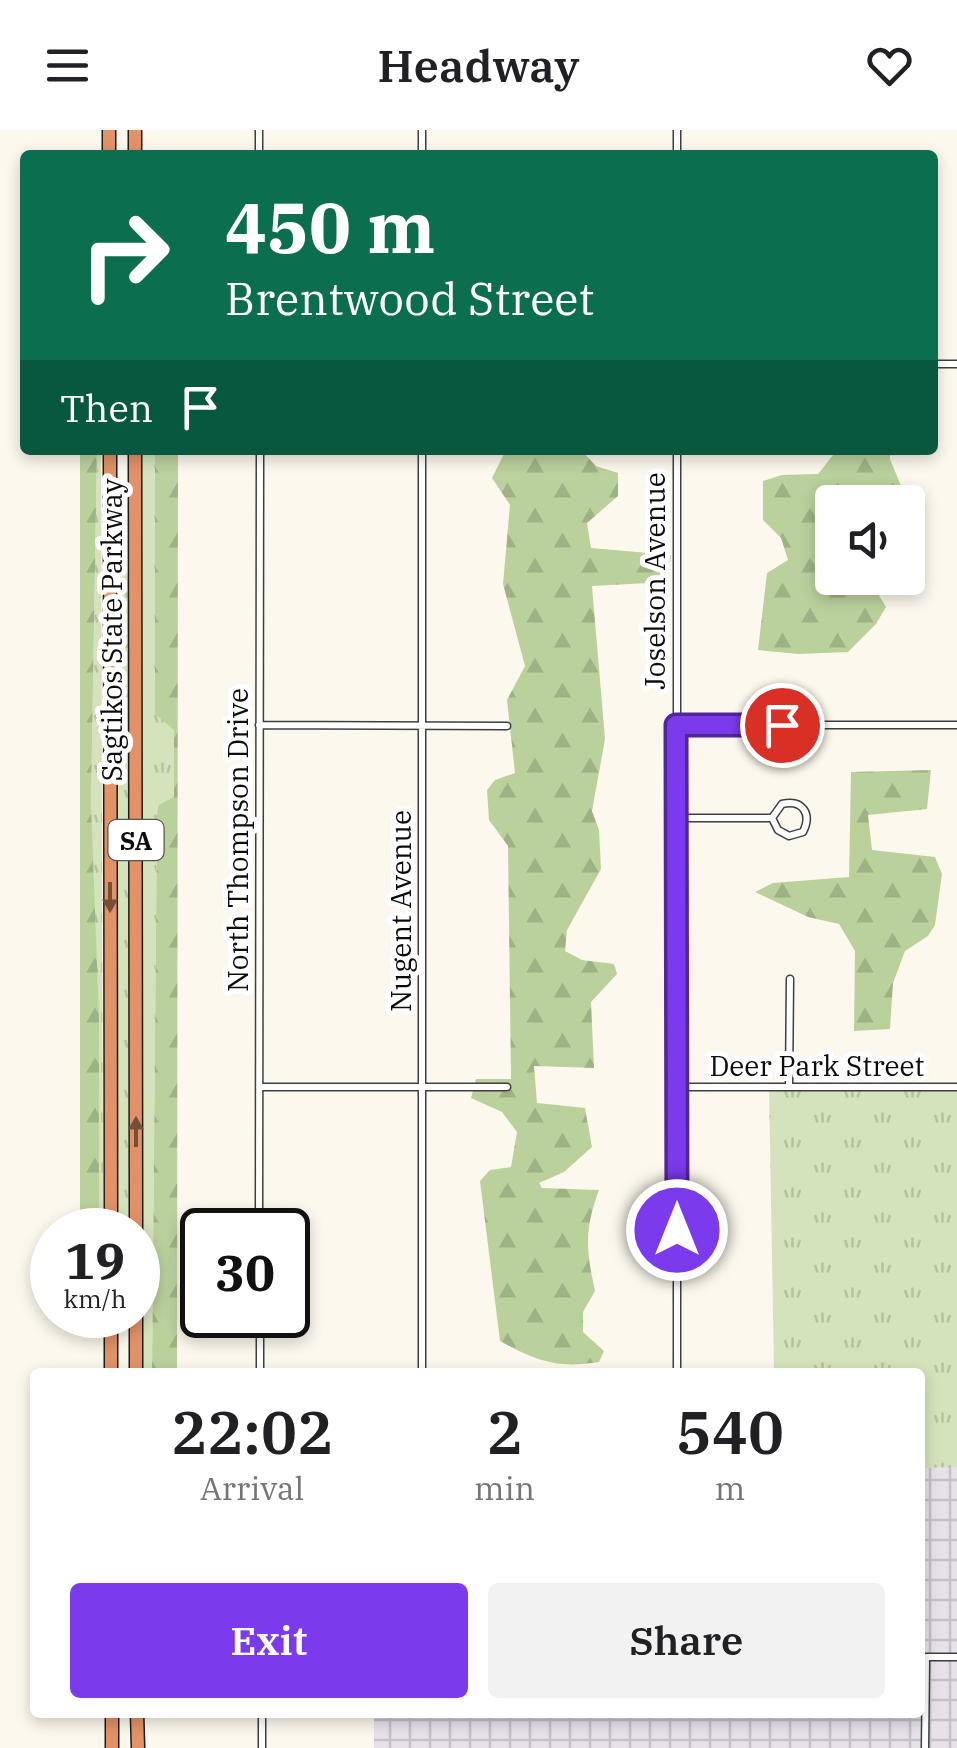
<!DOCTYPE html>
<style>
body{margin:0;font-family:"IBM Plex Serif",serif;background:#f2f2f2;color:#202124;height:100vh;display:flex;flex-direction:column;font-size:38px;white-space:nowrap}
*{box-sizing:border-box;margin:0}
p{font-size:32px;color:#757577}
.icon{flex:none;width:55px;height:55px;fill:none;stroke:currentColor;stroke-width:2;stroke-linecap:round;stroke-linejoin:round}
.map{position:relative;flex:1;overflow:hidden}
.drawer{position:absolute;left:30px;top:1238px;width:895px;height:350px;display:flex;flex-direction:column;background:#fff;border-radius:10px;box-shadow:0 5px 15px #0003}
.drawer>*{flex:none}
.hud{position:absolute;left:20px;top:20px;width:918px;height:305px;border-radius:10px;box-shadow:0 5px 15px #0003;background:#0b6e4f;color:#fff;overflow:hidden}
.controls{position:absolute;left:815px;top:355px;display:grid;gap:20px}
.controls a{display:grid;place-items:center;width:110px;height:110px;border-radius:10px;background:#fff;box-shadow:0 5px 15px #0003;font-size:50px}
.speed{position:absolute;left:30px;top:1078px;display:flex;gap:20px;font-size:50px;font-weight:700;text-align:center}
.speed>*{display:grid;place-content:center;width:130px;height:130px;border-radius:50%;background:#fff;box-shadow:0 5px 15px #0003;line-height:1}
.speed small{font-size:25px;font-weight:400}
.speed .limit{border:5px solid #111;border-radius:15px;background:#fff;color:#111}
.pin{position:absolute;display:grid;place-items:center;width:85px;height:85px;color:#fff;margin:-42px;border:5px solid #fff;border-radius:50%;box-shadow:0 2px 10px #0007}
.me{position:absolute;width:110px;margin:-55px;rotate:0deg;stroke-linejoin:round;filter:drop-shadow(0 0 8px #0008)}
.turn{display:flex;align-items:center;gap:35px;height:210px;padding:0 40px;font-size:45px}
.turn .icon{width:130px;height:130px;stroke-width:2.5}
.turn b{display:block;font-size:70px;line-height:85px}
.then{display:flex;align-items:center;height:95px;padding:0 40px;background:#0003;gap:20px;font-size:38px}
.eta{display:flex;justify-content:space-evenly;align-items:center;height:170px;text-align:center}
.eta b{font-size:60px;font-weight:600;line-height:70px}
.primary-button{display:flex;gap:20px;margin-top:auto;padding:20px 40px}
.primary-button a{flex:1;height:115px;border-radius:10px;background:#7c3aed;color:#fff;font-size:40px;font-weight:600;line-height:115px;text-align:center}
.primary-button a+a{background:#f2f2f2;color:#202124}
header{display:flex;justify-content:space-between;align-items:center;height:130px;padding:0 40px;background:#fff;font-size:45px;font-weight:600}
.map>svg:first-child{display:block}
</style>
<header><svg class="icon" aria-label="menu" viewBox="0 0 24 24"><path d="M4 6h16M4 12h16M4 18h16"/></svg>Headway<svg class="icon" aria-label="heart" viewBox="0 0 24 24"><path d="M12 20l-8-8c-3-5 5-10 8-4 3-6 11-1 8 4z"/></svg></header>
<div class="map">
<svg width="957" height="1618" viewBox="0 0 957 1618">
<defs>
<pattern id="industrial-grid" width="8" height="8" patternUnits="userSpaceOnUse" patternTransform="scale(2.5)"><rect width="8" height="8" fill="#e8e1ea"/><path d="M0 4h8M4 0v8" fill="none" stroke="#c6c0c8"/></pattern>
<pattern id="grass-tufts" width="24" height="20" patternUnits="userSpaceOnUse" patternTransform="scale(2.5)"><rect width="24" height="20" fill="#d4e3bb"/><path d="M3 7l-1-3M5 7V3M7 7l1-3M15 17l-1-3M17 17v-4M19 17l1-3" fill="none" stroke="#b5c2a0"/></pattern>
<pattern id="forest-firs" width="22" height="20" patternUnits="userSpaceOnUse" patternTransform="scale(2.5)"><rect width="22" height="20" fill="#bad19c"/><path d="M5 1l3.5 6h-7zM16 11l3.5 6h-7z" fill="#9fb285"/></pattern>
</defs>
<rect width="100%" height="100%" fill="#fdf8ed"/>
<path fill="url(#industrial-grid)" d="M920,1335H957V1618H374V1583L920,1582Z"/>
<path fill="url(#grass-tufts)" d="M97,320H101L103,1100H99L91,673Z
M142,320H155V583L177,597V666L157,684L152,1242H142Z
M124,396L127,402L126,442L131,449L132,1100H116L115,459L120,401Z
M957,953V1337L920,1338V1242H774L769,957Z"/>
<path fill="url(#forest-firs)" d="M80,320H97L91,673L99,888V1100H80Z
M155,320H178L177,1242H152L157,684L159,675L174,667V600L155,584Z
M506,320H581L596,336L618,343V366L587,393L591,418L671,425L668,452L592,456L605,609L592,681L599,700L601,739L567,800L565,821L582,830L614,834L617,844L591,872L594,938L534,936L537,973L585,978L592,1017L564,1042L539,1053L542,1058L599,1060C584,1100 586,1120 595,1161L583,1182V1202L604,1221L599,1232C557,1239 536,1231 500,1211L480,1051L490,1040L511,1037L517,1002L502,982L471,968L476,949H511L508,716L489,690L487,660L495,650L515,643L507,570L525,536L503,454L510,375L492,348Z
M837,320H890V329L901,356L890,372H832V448C867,448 869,447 886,477L876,494L848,522L798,524L758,520L767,443L788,430L781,408L763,390V351L782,345L818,344Z
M931,640L927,679L868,685L872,720L935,727L942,744L935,795L928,806L905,821L893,853L890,899L854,901L855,821L839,794L808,787L755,762L773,753L849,747L851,642Z"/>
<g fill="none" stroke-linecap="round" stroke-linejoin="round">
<defs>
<path id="street" d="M422,0V25
M259,25V0
M677,25V0
M932,234H957
M422,320V1242
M677,320V1242
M259,595L507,596
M676,595H957
M676,688H772L778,700L789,706L803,702C812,684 803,669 782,674L772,688
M260,957H507
M677,957H957
M789,957L790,849
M259,1100L260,320
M260,1185V1242
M262,1582V1618
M925,1618L926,1527H957"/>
<path id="highway" d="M109,0V25
M135,0V25
M110,320L111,1100
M135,320L136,1100
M111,1185V1242
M136,1185V1242
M112,1582V1618
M137,1582L138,1618"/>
</defs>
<use href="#street" stroke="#3f3f3f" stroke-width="9"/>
<use href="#highway" stroke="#1d1d1d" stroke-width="15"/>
<use href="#street" stroke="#fff" stroke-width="6"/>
<use href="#highway" stroke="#e29266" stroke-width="12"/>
</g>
<defs><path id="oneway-solid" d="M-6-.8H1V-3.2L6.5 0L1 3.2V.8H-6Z" transform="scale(2.5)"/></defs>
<g fill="#774f39">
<use href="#oneway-solid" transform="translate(110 767) rotate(90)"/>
<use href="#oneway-solid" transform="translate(136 1002) rotate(-90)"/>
</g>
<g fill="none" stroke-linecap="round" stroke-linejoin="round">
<defs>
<path id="route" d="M677,1100L676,595H782"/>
</defs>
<use href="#route" stroke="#51269a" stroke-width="25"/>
<use href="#route" stroke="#7c3aed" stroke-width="18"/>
</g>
<g text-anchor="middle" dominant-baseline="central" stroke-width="10" stroke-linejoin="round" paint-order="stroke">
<rect fill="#fff" stroke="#555" stroke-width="2.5" x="108.5" y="690" width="55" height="40" rx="8"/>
<g font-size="25" font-weight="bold" fill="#0c0c0c">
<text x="136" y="710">SA</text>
</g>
<g font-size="28" fill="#0c0c0c" stroke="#fff">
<text transform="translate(654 451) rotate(-90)">Joselson Avenue</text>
<text transform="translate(111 500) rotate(-90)">Sagtikos State Parkway</text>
<text transform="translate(237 710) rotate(-90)">North Thompson Drive</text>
<text transform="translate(400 781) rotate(-90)">Nugent Avenue</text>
<text x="817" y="935">Deer Park Street</text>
</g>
</g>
</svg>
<div class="controls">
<a><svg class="icon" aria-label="sound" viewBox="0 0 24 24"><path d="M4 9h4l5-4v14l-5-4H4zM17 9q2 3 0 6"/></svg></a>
</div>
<div class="speed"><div>19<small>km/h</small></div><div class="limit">30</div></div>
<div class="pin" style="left:782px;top:595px;background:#d93025"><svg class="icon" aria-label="arrive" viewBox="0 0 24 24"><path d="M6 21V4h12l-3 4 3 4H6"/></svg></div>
<svg class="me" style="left:677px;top:1100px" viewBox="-20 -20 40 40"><circle r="17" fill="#7c3aed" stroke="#fff" stroke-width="3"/><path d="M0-11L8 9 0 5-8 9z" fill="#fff"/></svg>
<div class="hud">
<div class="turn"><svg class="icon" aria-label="right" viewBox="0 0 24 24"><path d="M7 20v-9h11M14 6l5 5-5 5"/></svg><div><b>450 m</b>Brentwood Street</div></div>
<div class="then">Then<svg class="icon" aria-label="arrive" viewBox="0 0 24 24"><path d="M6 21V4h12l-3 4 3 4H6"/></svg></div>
</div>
<section class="drawer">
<div class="eta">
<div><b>22:02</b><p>Arrival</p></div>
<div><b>2</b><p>min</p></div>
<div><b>540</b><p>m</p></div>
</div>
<div class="primary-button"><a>Exit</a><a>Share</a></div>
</section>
</div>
